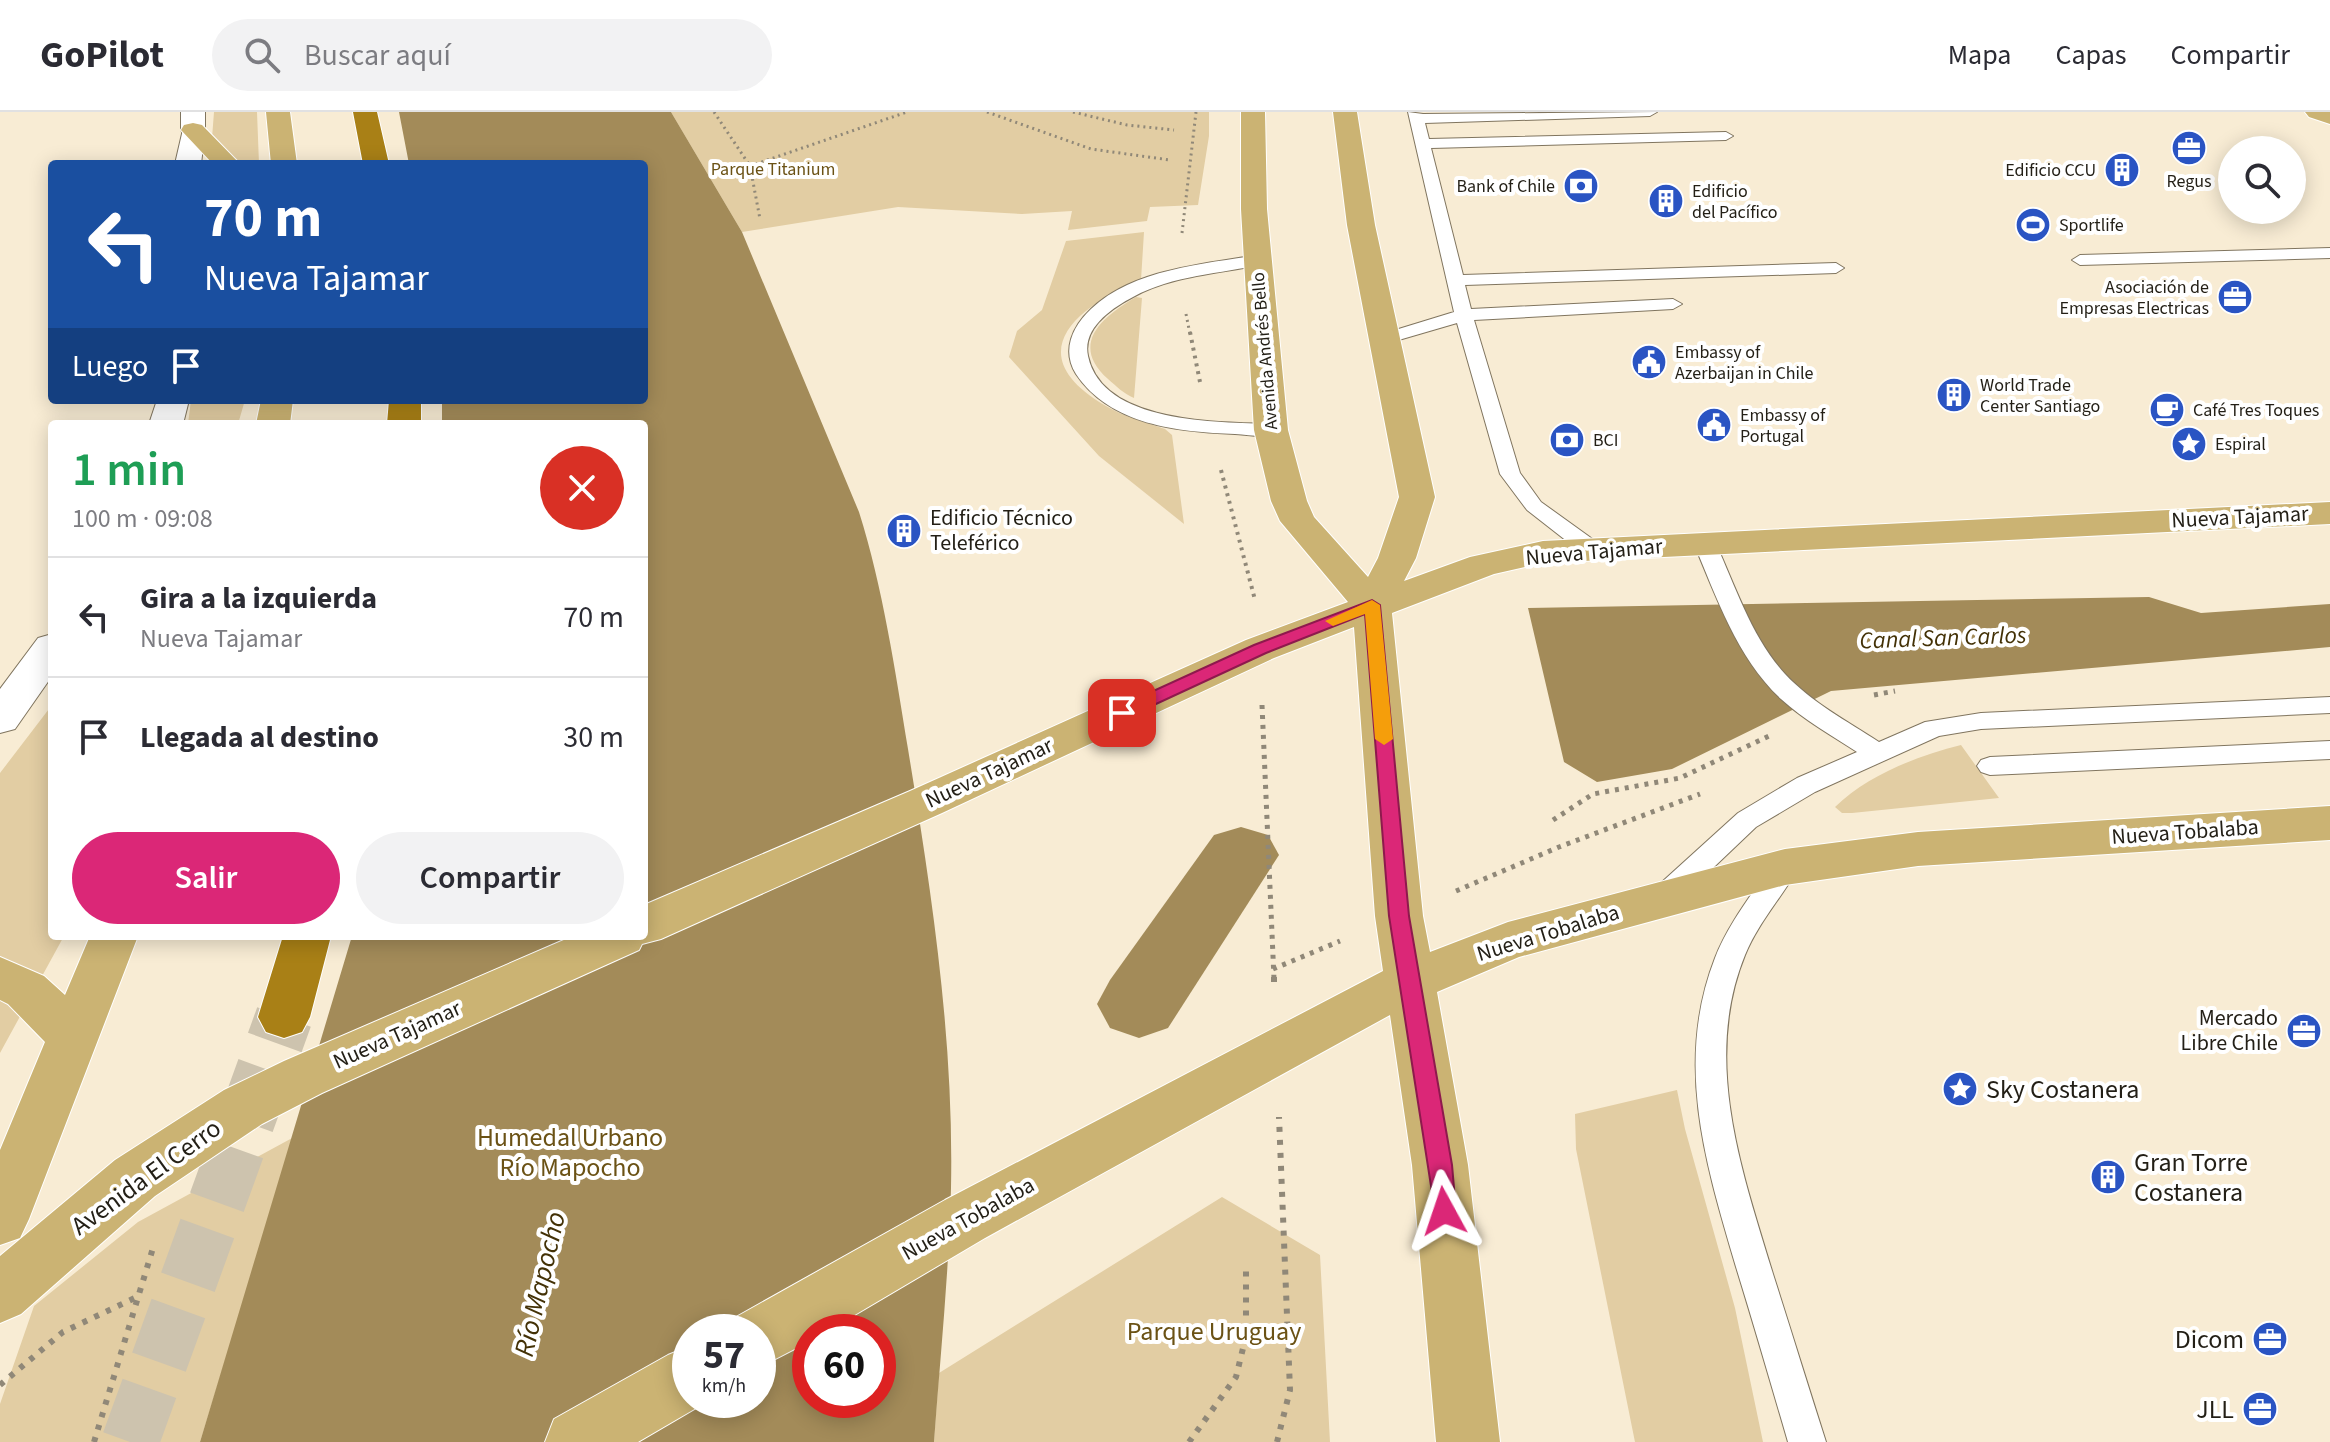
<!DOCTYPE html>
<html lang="es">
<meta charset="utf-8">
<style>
body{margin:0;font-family:"Source Sans 3",sans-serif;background:#f2f2f3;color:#2b2b33;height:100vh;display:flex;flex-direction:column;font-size:30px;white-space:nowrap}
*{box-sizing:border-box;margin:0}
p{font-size:26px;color:#7c7c81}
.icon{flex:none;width:44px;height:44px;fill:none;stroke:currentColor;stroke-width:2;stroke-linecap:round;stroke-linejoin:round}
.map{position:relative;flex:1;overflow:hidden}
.side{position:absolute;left:48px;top:308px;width:600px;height:520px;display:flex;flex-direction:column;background:#fff;border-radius:8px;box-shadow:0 4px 20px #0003}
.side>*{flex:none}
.top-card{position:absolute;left:48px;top:48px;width:600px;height:244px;border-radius:8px;box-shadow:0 4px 20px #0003;background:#1a4fa0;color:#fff;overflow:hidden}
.buttons{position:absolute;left:2218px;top:24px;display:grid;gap:16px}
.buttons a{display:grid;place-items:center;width:88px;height:88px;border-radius:50%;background:#fff;box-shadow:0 4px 20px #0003;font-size:40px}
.speed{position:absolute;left:672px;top:1202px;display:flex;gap:16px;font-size:40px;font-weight:700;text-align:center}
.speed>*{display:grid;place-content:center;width:104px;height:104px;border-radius:50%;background:#fff;box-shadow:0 4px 20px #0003;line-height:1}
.speed small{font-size:20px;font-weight:400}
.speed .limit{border:12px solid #d22;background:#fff;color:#111}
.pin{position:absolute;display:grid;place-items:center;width:68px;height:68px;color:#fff;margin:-34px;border-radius:16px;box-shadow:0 4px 12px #0006}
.me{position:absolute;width:88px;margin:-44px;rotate:355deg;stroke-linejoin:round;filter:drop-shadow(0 0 6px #0008)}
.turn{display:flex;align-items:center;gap:28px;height:168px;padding:0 24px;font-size:36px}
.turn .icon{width:104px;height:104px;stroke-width:2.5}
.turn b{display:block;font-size:56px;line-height:68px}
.then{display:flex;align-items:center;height:76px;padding:0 24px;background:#0003;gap:16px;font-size:30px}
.round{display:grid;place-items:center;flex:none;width:84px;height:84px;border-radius:42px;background:#f2f2f3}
.summary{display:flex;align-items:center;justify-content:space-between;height:136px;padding:0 24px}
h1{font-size:48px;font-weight:600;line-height:60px;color:#1e9e55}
.action{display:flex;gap:16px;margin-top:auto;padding:16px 24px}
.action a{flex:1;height:92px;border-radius:48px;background:#db2777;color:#fff;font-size:32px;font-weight:600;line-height:92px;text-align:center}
.action a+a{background:#f2f2f3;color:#2b2b33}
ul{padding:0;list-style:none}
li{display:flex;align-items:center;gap:24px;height:120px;padding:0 24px;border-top:2px solid #e1e1e2}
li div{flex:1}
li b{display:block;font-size:30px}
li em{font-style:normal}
header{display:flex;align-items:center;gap:48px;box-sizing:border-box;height:112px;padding:0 40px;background:#fff;border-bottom:2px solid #e1e1e2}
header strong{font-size:38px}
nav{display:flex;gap:44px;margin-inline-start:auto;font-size:28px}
.search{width:560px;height:72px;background:#f2f2f3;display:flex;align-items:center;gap:20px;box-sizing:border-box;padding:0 28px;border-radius:44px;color:#7c7c81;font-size:30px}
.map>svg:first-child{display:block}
</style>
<header>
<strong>GoPilot</strong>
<div class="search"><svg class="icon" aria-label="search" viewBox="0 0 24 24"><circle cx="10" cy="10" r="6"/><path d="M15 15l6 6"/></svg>Buscar aquí</div>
<nav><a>Mapa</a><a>Capas</a><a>Compartir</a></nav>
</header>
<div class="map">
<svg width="2330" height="1330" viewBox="0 0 2330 1330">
<rect width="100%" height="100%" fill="#f8ecd4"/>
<path fill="#e2cda3" d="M214,0H257L259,52H210Z
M671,0H1209V24L1198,93L1150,95L1147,109L1068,118L1072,99L1022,102L898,95L742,120Z
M1144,120L1141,168C1075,195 1018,243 1106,294C1124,305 1145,310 1165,317L1172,323L1184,412L1099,344L1009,245L1017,219L1042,198L1066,129Z
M1136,185L1142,186L1134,286C1124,282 1116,274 1108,267C1069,232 1102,205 1136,185Z
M191,288H245L238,312H188Z
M52,593V824H64L0,941V661Z
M1961,633L1999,686L1852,701H1842L1835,695C1868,663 1917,644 1961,633Z
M1677,978L1685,1017L1735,1196L1763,1330H1635L1576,1037L1575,1002Z
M294,1025L200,1330H0V1292L34,1194L138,1110Z
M1222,1085L1320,1143L1330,1330H934L939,1261Z"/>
<path fill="#a38b59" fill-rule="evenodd" d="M399,0H671L742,120L859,400C883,476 895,558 908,637C932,783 954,928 951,1076C949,1161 940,1246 934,1330H200L352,824H644V312H442V288H644V52H409ZM690,1220H758V1288H690ZM810,1220H878V1288H810Z
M2149,485L2201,501L2330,492V535L1831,579L1672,657L1597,670L1564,650L1528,496Z"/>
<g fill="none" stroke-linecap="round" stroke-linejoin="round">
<path fill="#a38b59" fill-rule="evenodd" d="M1241,715L1268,723L1279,743L1168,916L1139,926L1110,916L1097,892L1110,868L1214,723Z"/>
<path stroke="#cdc3ae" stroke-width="57" stroke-dasharray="57 28" stroke-linecap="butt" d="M130,1330L284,905"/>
<defs>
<path id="service" d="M1408,0L1423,2L1657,0L1650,4L1425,11L1429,27L1726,20L1733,24L1726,28L1431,36L1463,163L1836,151L1844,156L1836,161L1465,173L1471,197L1673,187L1682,192L1673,197L1474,208L1520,361L1541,390L1598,431L1601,436L1598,441H1582L1527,398L1500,362L1457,211L1385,232L1376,227L1379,223L1454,200Z
M2330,136V146L2080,153L2072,148L2080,143Z
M1258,143L1264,144L1266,148L1264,152C1220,162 1173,163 1133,185C1112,196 1082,216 1088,244C1102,312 1218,310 1271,312L1281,318L1278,322C1265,326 1249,323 1235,322C1178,320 1110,313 1076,262C1061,238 1073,214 1091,197C1133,157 1204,152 1258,143Z
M1705,425L1716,432C1736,476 1752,526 1785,562C1811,590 1847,609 1879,630L1925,610L1981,601L2330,585V601L1981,617L1939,624L1815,680L1756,715L1672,795L1662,798L1652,795L1648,787L1652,779L1738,701L1797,666L1857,640C1831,623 1804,608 1781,587C1737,546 1717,486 1694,432Z
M2330,629V647L1990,663L1981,660L1977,654L1981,648L1990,645Z
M1785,745L1795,748L1799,755C1782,785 1758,811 1745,843C1702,948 1742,1060 1773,1162C1791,1218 1808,1274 1826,1330H1788C1771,1272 1754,1213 1736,1155C1706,1053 1674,951 1715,846C1729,810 1754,780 1775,748Z"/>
<path id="minor" d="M193,11L202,13L205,18L201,52H175L184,13Z
M157,288H189L183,312H149Z
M52,522V564L15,617L0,621V577L38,526Z"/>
<path id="tertiary" d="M181,0H205V18L202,23H184L181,18Z"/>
<path id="primary" d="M266,0H290L297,52H271Z
M1241,0H1265L1267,97L1288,318L1307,389L1314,405L1368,465L1378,446L1399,385L1347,113L1333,0H1357L1375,113L1435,385L1416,446L1404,469L1470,445L1543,429L2330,390V412L1543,451L1494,462L1392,501L1423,804L1430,840L1508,810L1785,737L1918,720L2330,694V728L1918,754L1785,773L1519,845L1437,880L1468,1053L1500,1330H1436L1412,1053L1390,903L985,1126L826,1220H810V1229L758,1256V1220H730L736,1205L945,1088L1383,859L1375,804L1354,515L1274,546L942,701L661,827L642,832L639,838L322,981L262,1012L155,1084L21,1202L0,1211V1144L115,1048L224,978L284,949L573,824H644V793L910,679L1246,528L1348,490L1280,409L1271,389L1254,318L1241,97Z
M2305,0H2330V12L2309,5Z
M193,11L202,13L240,52H213L181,18L184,13Z
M261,288H293L290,312H256Z
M90,824H138L29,1107L20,1126L0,1133V1038L45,930L8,892L0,888V845L44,864L65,883Z
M690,1234V1288H710L638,1330H545L554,1307L668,1243Z"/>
<path id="motorway" d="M353,0H377L389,52H363Z
M389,288H421V312H387Z
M283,824H331L310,905L302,920L284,926L266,920L258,905Z"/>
</defs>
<use href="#service" stroke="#80755f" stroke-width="2"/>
<use href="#minor" stroke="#80755f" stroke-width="2"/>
<use href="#tertiary" stroke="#80755f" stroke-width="2"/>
<use href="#primary" stroke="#fff" stroke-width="2"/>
<use href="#motorway" stroke="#fff" stroke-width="2"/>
<path stroke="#908878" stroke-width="3" stroke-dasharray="2 4" stroke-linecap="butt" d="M714,0L750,54L760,107
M987,0L1091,37L1170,48
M1073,0L1127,13L1174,18
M750,54L907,0
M1182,121L1196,0
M1186,202L1190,222"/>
<path stroke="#908878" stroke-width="4" stroke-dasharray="3 5" stroke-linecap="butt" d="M1190,220L1200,270
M1221,358L1255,488"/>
<path stroke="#908878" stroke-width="5" stroke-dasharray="4 6" stroke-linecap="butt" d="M1874,583L1895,579
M1262,593L1274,867
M1553,708L1593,682L1680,666L1769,624
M1456,779L1559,735L1700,682
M1273,857L1340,829"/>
<path stroke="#908878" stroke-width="6" stroke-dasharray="5 8" stroke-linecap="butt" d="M1274,865V875
M0,1273L63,1220L139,1184
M94,1330L153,1136
M1189,1330L1236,1265L1246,1224V1157
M1277,1330L1290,1278L1279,1005"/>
<use href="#service" fill="#fff" fill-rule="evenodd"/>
<use href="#minor" fill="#fff" fill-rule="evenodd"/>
<use href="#tertiary" fill="#fff" fill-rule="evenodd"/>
<use href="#primary" fill="#cbb373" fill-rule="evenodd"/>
<use href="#motorway" fill="#a98016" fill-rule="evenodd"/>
</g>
<path fill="#db2777" stroke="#8e194d" stroke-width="2" d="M1372,488L1380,493L1409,804L1452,1053L1456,1099L1453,1106L1444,1109L1436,1106L1389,804L1365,502L1266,541L1128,605L1122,606L1113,601L1116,596L1254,533Z"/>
<path fill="#f59e0b" d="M1372,488L1380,493L1393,627L1384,633L1375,627L1365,502L1333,514L1325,509Z"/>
<defs>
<symbol id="office-disc" viewBox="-11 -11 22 22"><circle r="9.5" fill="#2a54c3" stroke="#fff"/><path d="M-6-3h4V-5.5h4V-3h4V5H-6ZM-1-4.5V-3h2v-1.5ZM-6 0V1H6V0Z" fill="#fff"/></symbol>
<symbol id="building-disc" viewBox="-11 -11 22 22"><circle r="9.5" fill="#2a54c3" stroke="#fff"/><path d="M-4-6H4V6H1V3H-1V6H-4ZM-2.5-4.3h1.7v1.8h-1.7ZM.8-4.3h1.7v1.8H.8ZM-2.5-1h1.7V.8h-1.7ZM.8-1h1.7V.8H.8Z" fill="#fff"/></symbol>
<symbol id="bank-disc" viewBox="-11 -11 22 22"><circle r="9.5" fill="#2a54c3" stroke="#fff"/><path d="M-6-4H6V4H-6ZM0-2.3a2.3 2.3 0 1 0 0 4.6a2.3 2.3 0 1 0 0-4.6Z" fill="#fff"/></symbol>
<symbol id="stadium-disc" viewBox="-11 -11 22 22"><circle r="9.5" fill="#2a54c3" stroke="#fff"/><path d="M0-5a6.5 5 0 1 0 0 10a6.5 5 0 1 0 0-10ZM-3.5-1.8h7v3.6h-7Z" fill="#fff"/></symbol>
<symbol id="civic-disc" viewBox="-11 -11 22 22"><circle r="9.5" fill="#2a54c3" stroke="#fff"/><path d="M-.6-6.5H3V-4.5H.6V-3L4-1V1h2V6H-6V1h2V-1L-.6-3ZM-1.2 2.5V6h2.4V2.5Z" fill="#fff"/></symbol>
<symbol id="cafe-disc" viewBox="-11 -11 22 22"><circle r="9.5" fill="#2a54c3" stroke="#fff"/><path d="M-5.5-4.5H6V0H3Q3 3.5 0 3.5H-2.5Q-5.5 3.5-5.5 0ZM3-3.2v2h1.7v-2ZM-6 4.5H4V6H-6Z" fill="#fff"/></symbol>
<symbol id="sight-disc" viewBox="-11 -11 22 22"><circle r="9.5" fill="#2a54c3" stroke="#fff"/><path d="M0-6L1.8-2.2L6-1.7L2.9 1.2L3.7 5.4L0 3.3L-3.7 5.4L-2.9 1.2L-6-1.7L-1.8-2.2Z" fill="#fff"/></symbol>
</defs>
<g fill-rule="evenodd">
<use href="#office-disc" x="2169" y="16" width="40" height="40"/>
<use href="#building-disc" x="2102" y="38" width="40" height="40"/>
<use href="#bank-disc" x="1561" y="54" width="40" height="40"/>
<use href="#building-disc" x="1646" y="69" width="40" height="40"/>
<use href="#stadium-disc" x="2013" y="93" width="40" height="40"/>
<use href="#office-disc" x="2215" y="165" width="40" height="40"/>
<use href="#civic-disc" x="1629" y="230" width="40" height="40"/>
<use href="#building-disc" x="1934" y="263" width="40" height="40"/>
<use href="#cafe-disc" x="2147" y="278" width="40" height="40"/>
<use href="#civic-disc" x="1694" y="293" width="40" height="40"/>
<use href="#bank-disc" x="1547" y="308" width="40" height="40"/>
<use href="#sight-disc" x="2169" y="312" width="40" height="40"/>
<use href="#building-disc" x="884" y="399" width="40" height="40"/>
<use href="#office-disc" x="2284" y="899" width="40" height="40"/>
<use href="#sight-disc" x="1940" y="957" width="40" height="40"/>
<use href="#building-disc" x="2088" y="1045" width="40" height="40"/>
<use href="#office-disc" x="2250" y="1207" width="40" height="40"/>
<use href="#office-disc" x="2240" y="1277" width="40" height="40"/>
</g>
<g text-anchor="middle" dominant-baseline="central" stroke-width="8" stroke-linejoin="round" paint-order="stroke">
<g font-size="18" fill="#6b5215" stroke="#fff">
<text x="773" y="57">Parque Titanium</text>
</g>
<g font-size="18" fill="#231f16" stroke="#fff" text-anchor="start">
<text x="2096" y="58" text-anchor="end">Edificio CCU</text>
<text x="2189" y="69" text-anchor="middle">Regus</text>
<text x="1555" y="74" text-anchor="end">Bank of Chile</text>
<text x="1692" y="79">Edificio<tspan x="1692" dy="21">del Pacífico</tspan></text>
<text x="2059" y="113">Sportlife</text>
<text x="2209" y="175" text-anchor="end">Asociación de<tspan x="2209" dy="21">Empresas Electricas</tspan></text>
<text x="1675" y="240">Embassy of<tspan x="1675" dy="21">Azerbaijan in Chile</tspan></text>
<text x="1980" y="273">World Trade<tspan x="1980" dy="21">Center Santiago</tspan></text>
<text x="2193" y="298">Café Tres Toques</text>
<text x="1740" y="303">Embassy of<tspan x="1740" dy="21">Portugal</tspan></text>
<text x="1593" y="328">BCI</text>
<text x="2215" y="332">Espiral</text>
</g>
<g font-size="18" fill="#231f16" stroke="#fff">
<text transform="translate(1265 239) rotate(-95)">Avenida Andrés Bello</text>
</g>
<g font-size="22" fill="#231f16" stroke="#fff">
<text transform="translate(2240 405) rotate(-3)">Nueva Tajamar</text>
<text transform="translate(1594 440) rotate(-5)">Nueva Tajamar</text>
<text transform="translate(989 661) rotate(-25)">Nueva Tajamar</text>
<text transform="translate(2185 720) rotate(-4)">Nueva Tobalaba</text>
<text transform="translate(1548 821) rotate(-17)">Nueva Tobalaba</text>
<text transform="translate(397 923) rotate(-24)">Nueva Tajamar</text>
<text transform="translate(968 1107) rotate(-29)">Nueva Tobalaba</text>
</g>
<g font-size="22" fill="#231f16" stroke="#fff" text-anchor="start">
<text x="930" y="406">Edificio Técnico<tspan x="930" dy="25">Teleférico</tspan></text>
<text x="2278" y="906" text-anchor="end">Mercado<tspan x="2278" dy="25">Libre Chile</tspan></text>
</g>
<g font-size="24" font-style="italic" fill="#433106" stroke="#fff">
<text transform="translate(1943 526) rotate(-2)">Canal San Carlos</text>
</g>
<g font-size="26" fill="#231f16" stroke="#fff" text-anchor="start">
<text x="1986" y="977">Sky Costanera</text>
<text x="2134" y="1050">Gran Torre<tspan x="2134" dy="30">Costanera</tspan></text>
<text x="2244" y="1227" text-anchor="end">Dicom</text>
<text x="2234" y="1297" text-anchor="end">JLL</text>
</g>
<g font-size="26" fill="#6b5215" stroke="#fff">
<text x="570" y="1025">Humedal Urbano<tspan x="570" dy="30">Río Mapocho</tspan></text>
<text x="1214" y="1219">Parque Uruguay</text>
</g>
<g font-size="26" fill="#231f16" stroke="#fff">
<text transform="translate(146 1065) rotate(-36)">Avenida El Cerro</text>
</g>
<g font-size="28" font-style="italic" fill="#433106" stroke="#fff">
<text transform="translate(540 1172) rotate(-77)">Río Mapocho</text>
</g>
</g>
</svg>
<div class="buttons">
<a><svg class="icon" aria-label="search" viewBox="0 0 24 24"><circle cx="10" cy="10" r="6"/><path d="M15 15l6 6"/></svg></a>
</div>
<div class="speed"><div>57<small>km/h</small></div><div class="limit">60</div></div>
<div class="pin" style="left:1122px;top:601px;background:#d93025"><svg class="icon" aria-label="arrive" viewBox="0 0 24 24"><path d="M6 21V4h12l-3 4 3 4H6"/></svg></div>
<svg class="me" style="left:1444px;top:1099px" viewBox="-20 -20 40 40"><path d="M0-17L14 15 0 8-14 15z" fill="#db2777" stroke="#fff" stroke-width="4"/></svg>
<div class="top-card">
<div class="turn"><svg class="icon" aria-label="left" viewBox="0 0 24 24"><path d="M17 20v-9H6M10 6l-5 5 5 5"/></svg><div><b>70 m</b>Nueva Tajamar</div></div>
<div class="then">Luego<svg class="icon" aria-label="arrive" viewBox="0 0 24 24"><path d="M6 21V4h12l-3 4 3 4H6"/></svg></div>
</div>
<section class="side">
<div class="summary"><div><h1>1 min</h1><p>100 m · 09:08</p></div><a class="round" style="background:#d93025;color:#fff"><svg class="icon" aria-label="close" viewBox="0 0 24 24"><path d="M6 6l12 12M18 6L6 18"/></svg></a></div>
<ul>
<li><svg class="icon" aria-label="left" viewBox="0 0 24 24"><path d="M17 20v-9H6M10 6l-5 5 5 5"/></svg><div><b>Gira a la izquierda</b><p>Nueva Tajamar</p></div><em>70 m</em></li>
<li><svg class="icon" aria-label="arrive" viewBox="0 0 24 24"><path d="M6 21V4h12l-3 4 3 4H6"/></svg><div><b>Llegada al destino</b></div><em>30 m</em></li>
</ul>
<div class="action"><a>Salir</a><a>Compartir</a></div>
</section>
</div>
